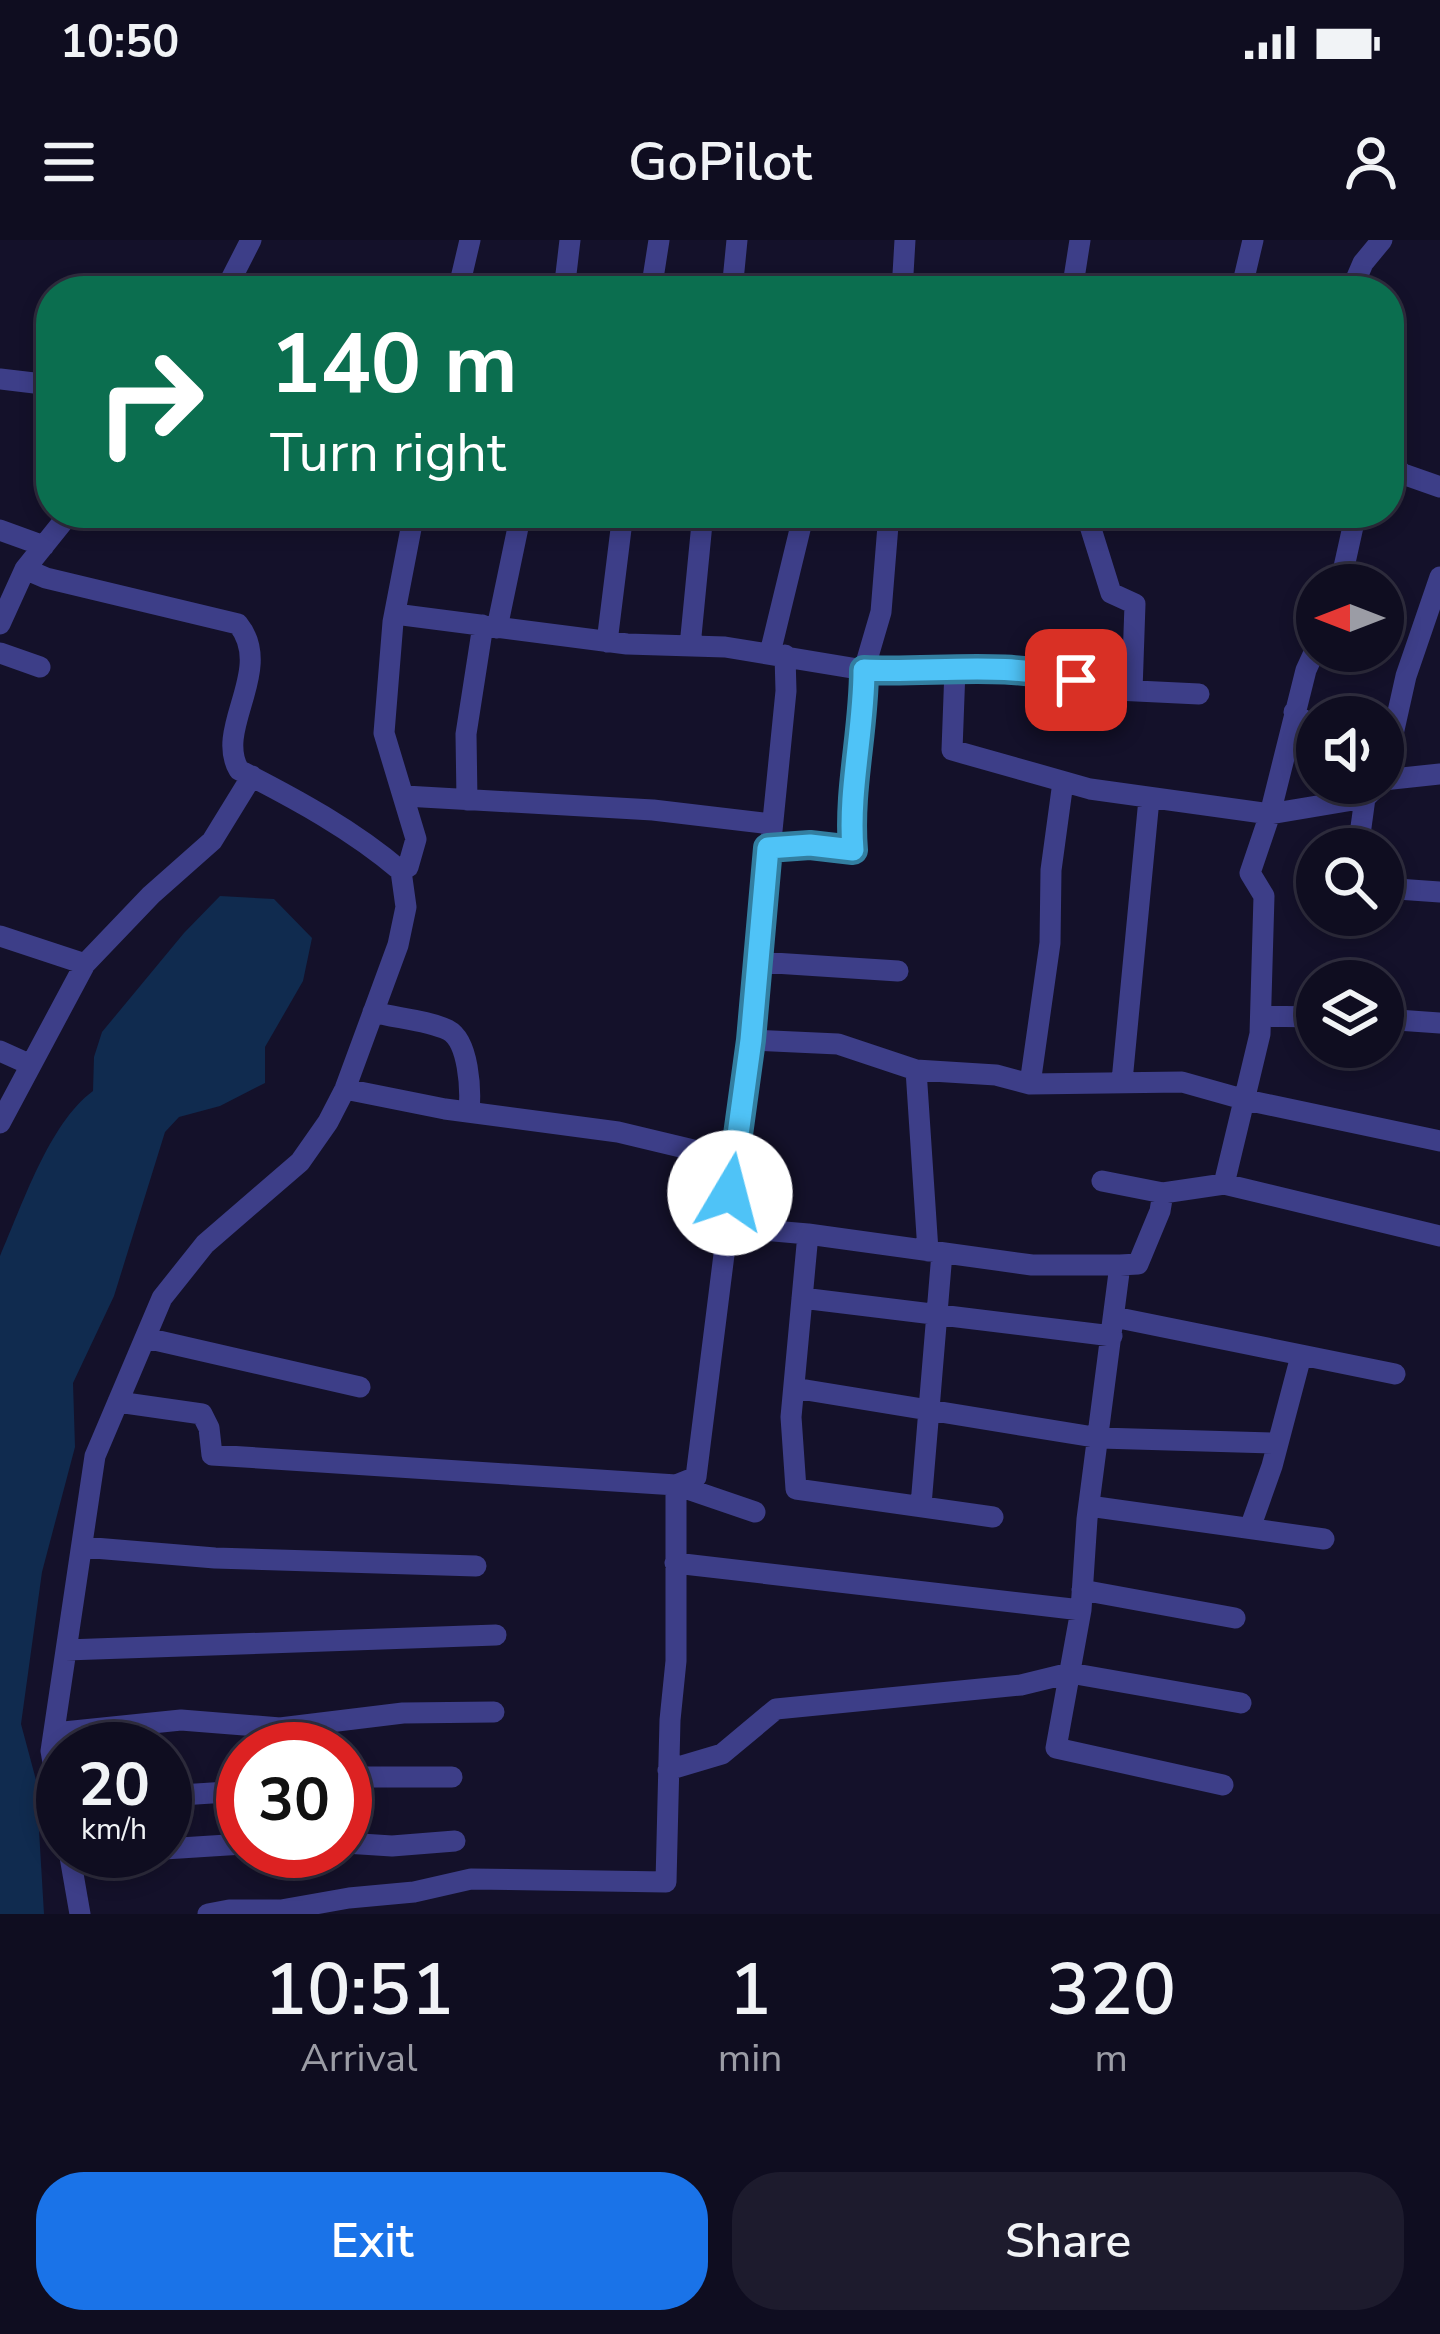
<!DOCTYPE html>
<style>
body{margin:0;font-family:"Nunito Sans",sans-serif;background:#1d1b2d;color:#f1f3f6;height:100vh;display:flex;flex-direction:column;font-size:45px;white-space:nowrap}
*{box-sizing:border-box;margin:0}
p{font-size:39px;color:#9b9ca5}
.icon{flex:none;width:66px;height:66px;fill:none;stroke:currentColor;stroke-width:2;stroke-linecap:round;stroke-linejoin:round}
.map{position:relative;height:1674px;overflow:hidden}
.details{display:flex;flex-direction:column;background:#0f0d20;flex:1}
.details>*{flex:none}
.guide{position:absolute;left:36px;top:36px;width:1368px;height:252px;border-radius:48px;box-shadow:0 6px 18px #0003,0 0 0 3px #2f2d3e;background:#0b6e4f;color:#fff;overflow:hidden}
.needle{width:78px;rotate:270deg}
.tools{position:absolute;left:1296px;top:324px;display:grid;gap:24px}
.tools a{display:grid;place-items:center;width:108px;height:108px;border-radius:50%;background:#0f0d20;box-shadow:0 6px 18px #0003,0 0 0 3px #2f2d3e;font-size:60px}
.speed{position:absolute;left:36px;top:1482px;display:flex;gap:24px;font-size:60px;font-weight:700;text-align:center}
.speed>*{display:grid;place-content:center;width:156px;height:156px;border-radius:50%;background:#0f0d20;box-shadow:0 6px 18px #0003,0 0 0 3px #2f2d3e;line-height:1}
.speed small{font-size:30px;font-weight:400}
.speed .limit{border:18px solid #d22;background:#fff;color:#111}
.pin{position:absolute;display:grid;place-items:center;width:102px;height:102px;color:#fff;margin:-51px;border-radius:24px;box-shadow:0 6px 18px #0006}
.me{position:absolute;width:132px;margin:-66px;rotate:8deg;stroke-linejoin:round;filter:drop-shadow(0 0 9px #0008)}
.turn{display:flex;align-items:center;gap:42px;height:252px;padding:0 36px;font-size:54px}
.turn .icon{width:156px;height:156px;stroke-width:2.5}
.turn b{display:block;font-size:84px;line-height:102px}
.eta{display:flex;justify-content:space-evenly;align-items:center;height:204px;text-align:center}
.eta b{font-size:72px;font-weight:600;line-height:84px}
.cta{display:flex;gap:24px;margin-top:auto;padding:24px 36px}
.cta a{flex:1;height:138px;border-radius:48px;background:#1a73e8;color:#fff;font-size:48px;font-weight:600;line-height:138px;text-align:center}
.cta a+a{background:#1d1b2d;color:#f1f3f6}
.status{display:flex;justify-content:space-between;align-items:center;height:84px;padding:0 60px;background:#0f0d20;direction:ltr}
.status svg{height:33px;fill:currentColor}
header{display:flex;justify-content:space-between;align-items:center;height:156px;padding:0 36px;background:#0f0d20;font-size:54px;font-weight:600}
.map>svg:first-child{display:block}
</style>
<div class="status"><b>10:50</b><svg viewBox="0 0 49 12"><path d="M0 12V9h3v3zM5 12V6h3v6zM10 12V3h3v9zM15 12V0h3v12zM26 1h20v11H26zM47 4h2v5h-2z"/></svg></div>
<header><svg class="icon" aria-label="menu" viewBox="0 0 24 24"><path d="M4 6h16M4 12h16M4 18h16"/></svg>GoPilot<svg class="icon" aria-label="person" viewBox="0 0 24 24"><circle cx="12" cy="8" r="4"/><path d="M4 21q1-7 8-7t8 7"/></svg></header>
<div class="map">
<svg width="1440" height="1674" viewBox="0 0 1440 1674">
<rect width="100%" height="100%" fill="#14112a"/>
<path fill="#102b4f" d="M220,656L274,659L312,698L303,741L265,807V843L220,866L179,877L165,892L114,1056L73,1143L75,1207L42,1332L21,1484L36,1540L44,1674H0V1016C22,966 49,883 93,851L94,817L102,792L184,693Z"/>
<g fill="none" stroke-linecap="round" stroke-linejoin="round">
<path stroke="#3d3e88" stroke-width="21" d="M225,51L251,0
M458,51L470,0
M564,51L570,0
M651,51L659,0
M732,51L737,0
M902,51L905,0
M1072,51L1080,0
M1241,51L1253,0
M1351,51L1363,23L1382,0
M0,139L51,145
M1389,222L1403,234L1440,247
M1086,273L1111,353L1135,364L1132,451
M0,290L44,306
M1340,345L1356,273
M395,374L627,404L725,407L864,430L920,432L982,426L1035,429L1116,450L1199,454
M0,384L25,329
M497,388L521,273
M607,402L623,273
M690,406L703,273
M0,413L40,427
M770,413L804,273
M955,429L952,510L1090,549L1270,574L1306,430L1317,406
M1294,472L1317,492
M1383,539L1406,436L1440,337
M1383,540L1440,534
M405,556L653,570L771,584
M467,560L466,494L483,385
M768,607L810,605L853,611L850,573L859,513L864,430L881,372L889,273
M1358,609L1365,558
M401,631L408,627L416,599L384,493L393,382L414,273
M1383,648L1440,652
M0,696L85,724
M759,722L898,731
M373,772C395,778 427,780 448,790C469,801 471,850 469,871
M1261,776L1317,777
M1383,779L1440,783
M751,800L838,804L916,830L996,835L1030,844L1182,842L1246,860L1440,901
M0,811L31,825
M916,830L928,1011
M1122,841L1149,559
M1030,844L1050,703L1051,630L1063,542
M345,849L445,869L618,892L735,920
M0,883L85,724L151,655L212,601L252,536
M1102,941L1163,953L1224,944L1260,794L1264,656L1250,633L1270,574L1365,558L1380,543
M1224,944L1440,996
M726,987L808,994
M1120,1025L1138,1024L1160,971L1163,953
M802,1058L1112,1096
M1114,1077L1395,1134
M146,1098L360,1147
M794,1148L1100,1198L1275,1203
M118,1162L202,1174L209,1188L212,1215L676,1245L755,1272
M921,1265L942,1013
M1089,1266L1324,1299
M993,1277L796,1249L791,1177L808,994L1032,1025H1120L1087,1279L1081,1370L1056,1508L1223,1545
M1250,1288L1272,1226L1301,1116
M82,1307L215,1318L476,1326
M675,1323L1081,1370
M1082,1350L1235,1378
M66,1410L496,1395
M54,1493L181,1480L280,1488L403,1473L494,1472
M668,1530L722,1514L776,1469L1021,1445L1070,1433L1241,1463
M345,1537H452
M165,1556L243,1551
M63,1578L51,1511L95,1216L162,1058L205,1004L300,922L328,882L345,849L398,705L406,667L401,631C353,590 296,559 239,530C214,488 275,430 238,384L46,338L25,329L70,273
M345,1603L392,1606L455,1601
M69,1611L80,1674
M70,1615L243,1604
M208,1674L229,1670H281L349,1658L414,1652L471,1639L666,1642L670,1480L676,1421V1245L696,1237L751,800L786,451L785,415"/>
</g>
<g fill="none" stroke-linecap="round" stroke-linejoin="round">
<defs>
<path id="route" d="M730,953L751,800L768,608L810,605L853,610C848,550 864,491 864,430C936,433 1005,421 1076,440"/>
</defs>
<use href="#route" stroke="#337fa1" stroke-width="30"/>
<use href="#route" stroke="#4fc3f7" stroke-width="21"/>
</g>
</svg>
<div class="tools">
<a><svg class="needle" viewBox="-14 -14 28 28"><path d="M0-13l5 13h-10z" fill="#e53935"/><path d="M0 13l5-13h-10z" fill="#9b9ca5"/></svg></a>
<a><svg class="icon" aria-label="sound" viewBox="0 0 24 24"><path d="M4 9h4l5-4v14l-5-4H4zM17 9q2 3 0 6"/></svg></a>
<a><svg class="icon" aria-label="search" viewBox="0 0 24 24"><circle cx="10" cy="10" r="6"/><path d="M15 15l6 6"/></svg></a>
<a><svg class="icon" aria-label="layers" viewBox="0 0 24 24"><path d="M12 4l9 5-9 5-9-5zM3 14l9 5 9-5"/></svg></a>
</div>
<div class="speed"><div>20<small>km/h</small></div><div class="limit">30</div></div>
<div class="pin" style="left:1076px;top:440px;background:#d93025"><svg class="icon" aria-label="arrive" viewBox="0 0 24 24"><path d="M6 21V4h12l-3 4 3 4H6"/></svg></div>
<svg class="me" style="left:730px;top:953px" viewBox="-20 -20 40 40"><circle r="19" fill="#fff"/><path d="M0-13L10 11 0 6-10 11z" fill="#4fc3f7"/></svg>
<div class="guide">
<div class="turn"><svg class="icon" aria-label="right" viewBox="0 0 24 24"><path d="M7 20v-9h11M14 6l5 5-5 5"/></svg><div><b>140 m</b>Turn right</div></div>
</div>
</div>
<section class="details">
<div class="eta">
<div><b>10:51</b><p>Arrival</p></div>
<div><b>1</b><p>min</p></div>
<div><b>320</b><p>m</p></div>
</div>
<div class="cta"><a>Exit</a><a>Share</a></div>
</section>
